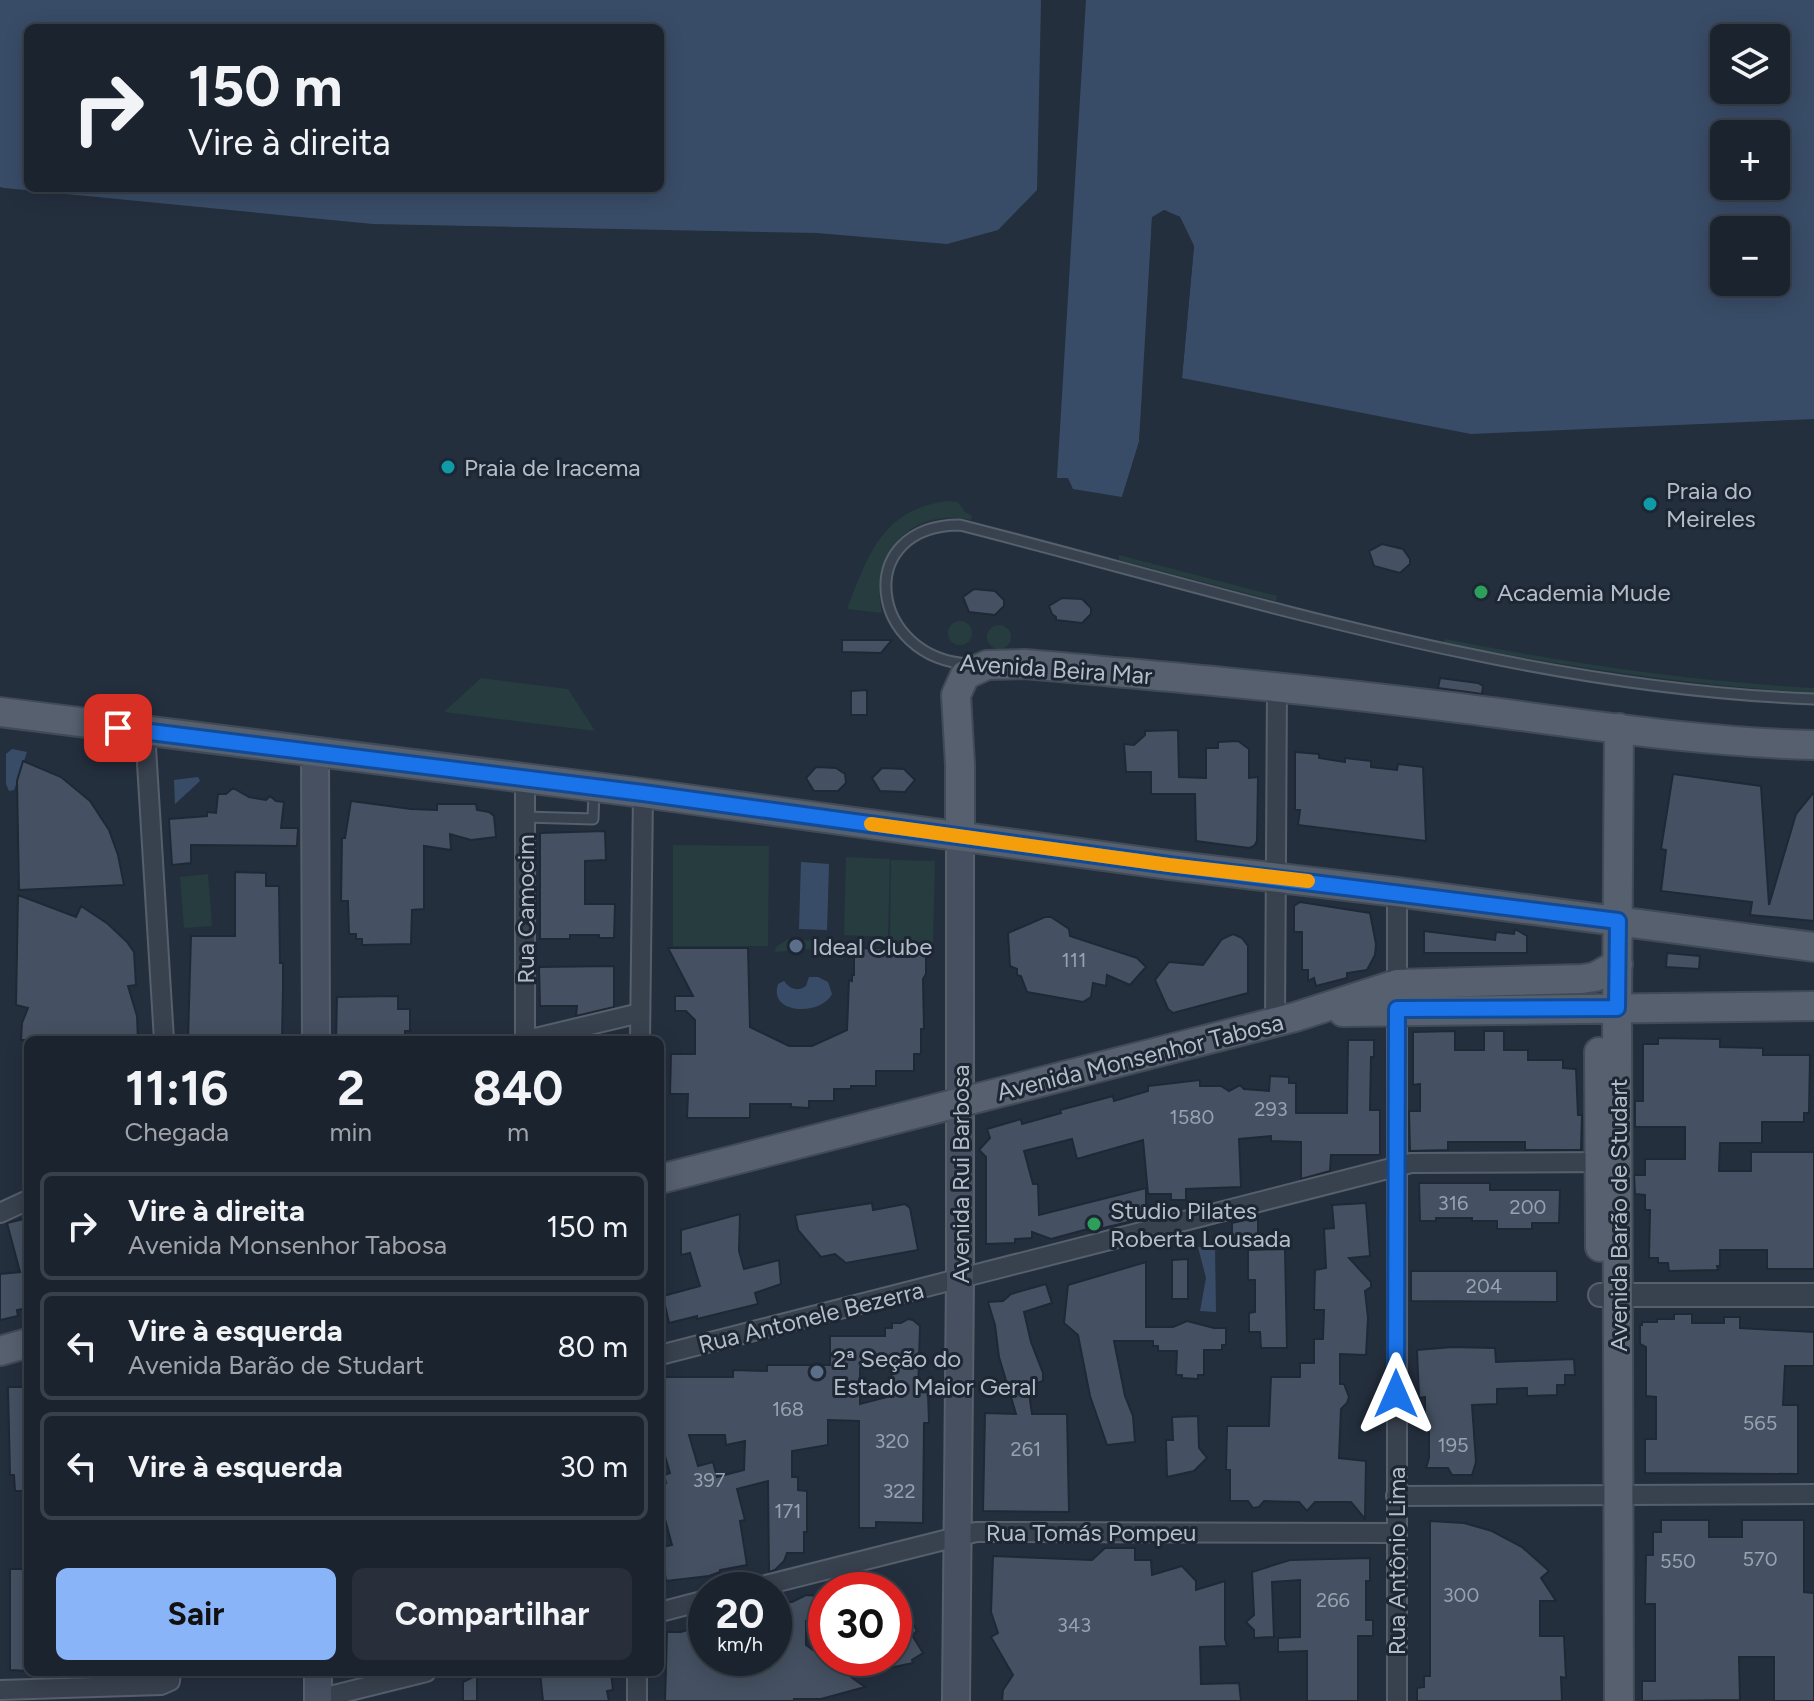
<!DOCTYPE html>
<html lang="pt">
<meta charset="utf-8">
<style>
body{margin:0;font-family:Figtree,sans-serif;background:#282f3a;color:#f1f3f6;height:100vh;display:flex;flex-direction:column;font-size:30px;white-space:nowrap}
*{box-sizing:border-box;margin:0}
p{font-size:26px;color:#a0a4aa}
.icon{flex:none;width:44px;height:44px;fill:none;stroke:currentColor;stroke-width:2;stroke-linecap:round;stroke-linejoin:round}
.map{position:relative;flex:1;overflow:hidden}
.details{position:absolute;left:24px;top:1036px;width:640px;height:640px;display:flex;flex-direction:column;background:#1b232e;border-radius:12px;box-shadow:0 4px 20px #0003,0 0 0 2px #39404a}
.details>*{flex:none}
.top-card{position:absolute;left:24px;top:24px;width:640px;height:168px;border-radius:12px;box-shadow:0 4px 20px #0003,0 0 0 2px #39404a;background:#1b232e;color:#f1f3f6;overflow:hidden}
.tools{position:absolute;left:1710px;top:24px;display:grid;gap:16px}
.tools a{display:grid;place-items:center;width:80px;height:80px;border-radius:12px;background:#1b232e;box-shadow:0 4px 20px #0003,0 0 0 2px #39404a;font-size:40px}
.speed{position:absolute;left:688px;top:1572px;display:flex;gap:16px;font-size:40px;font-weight:700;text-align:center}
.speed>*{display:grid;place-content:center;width:104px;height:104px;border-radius:50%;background:#1b232e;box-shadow:0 4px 20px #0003,0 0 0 2px #39404a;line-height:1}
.speed small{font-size:20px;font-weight:400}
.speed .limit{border:12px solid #d22;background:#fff;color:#111}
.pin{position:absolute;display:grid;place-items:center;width:68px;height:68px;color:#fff;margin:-34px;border-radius:16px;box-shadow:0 4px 12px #0006}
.me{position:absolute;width:88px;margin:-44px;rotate:0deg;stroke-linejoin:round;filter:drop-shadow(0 0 6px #0008)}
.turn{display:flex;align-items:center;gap:28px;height:168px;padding:0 32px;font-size:36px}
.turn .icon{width:104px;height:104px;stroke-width:2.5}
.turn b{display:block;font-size:56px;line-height:68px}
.eta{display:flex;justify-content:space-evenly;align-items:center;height:136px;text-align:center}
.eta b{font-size:48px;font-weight:700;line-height:56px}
.cta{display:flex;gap:16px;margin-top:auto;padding:16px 32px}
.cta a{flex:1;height:92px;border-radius:12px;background:#8ab4f8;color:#111;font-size:32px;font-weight:700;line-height:92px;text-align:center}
.cta a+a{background:#282f3a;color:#f1f3f6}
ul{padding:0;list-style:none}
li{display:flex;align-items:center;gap:24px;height:108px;margin:0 16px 12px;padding:0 16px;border:4px solid #39404a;border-radius:12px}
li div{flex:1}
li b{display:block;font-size:30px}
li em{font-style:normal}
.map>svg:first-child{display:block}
</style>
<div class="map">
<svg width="1814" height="1701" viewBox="0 0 1814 1701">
<rect width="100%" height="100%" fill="#242f3e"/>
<path fill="#263c3f" d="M947,501L958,502L965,512L972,516L971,520C910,507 869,554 882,613L847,609C868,556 881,510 947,501Z
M1119,555L1277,596L1276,601L1119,560Z
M948 633a12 12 0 1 1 24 0a12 12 0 1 1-24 0Z
M987 637a12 12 0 1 1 24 0a12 12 0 1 1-24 0Z
M1445,639C1567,663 1689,681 1814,688V693C1689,685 1567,667 1444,643Z
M481,678L568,689L595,731L444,712Z
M673,845L769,846L768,946H673Z
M846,857L890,859L888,937L844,935Z
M891,860L935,861L933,943L890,942Z
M208,874L212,926L184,928L180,877Z
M788,939L832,942L844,960L808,949L775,952L776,947Z"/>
<path fill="#394c67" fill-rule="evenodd" d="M0,0H1041L1037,190L998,230L947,244L817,233L373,224L4,188L0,187ZM660,28V188H28V28Z
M1086,0H1814V419L1471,434L1182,378L1194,246L1180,217L1164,210L1152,218L1139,442L1122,497L1073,489L1068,478H1057ZM1724,38H1776V90H1724ZM1724,134H1776V186H1724ZM1724,230H1776V282H1724Z
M12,749L27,752L14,790L9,791L6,784V754Z
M198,777L200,781L175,804L174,780Z
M801,862L829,864L827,930L799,929Z
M809,977H818L828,982L832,994C821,1016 768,1015 778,984L784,981C790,989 797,992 806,986Z
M1198,1247H1215L1216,1312L1200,1311L1206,1278Z"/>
<path fill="#242f3e" d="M1164,210L1180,217L1194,246L1182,378L1180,381L1190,246L1177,220L1164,214L1156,220L1143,442L1126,498L1122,497L1139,442L1143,401L1152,217Z"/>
<path fill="#455162" stroke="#1f2835" stroke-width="2" fill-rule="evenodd" d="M1382,544L1403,549L1410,559V564L1400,573L1374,566L1369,551Z
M974,589L995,591L1004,600V606L995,615L969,612L963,597Z
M1062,598L1082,599L1091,608V614L1082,623L1056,620V617L1052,614L1049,606Z
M842,640H892L881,653L842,652Z
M1440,678L1478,683L1483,686L1482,694L1438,688Z
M867,690V715H851V691Z
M1178,730L1179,777L1206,778V748H1218V742L1238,741L1249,749V778L1258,777L1257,841L1254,846L1249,848L1196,841L1195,794H1151V772H1126L1124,744L1134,745L1145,735V731Z
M1295,752L1319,754V758L1345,762V758L1371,761V767L1397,770L1398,764L1423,767L1426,841L1298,825L1300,810H1295Z
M23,761L61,777L90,801L109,830L118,855L124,885L19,890L17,781Z
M816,767L836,768L845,774L846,783L838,791H814L806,778Z
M882,768L904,769L915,780L905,792L880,791L872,778Z
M1673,774L1761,786L1769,905L1796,814L1814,792V921L1750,915L1752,902L1661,891L1666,850L1661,849Z
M233,788L249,797L266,800L270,796L276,801L284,802L281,828H298L297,846L191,845V863L172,865L169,819L207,816V812L216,813L218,794H226Z
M351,801L411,809L437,810V804H476L477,810L489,812L494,816L496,837L471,840L450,834L451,850L424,846V909L412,910L411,944L362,945V939H356V934H349L348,901H341L342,838H345Z
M605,831L606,860L585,861V904H615L614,938H599V935H570V939H540V833Z
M235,872L266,873V886H279L280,963H283V988L282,1040H188L191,936H235Z
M18,895L76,917L81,906L108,924L127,942L134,952L136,985L128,986L137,1016L138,1040H21L22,1023L28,1008L16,1005Z
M1300,902L1370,913L1376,944L1375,955L1367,970L1347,973V978L1316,986L1314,978L1308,981V970H1302V932H1294V906Z
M1045,917H1051L1069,929L1070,936L1137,958L1146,967L1130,985L1107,975L1106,986L1093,983L1091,997L1083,1002L1027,992L1021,976L1017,975V969L1010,966L1008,933Z
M1515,929L1527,936V953H1424V931L1495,940L1496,932L1514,934Z
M1233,934L1242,938L1248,946V993L1173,1013L1168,1009L1155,980L1169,962L1203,965L1222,939Z
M668,948H748L750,1027L789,1046H812L847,1030L849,980L852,981V975H854V948L926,949V974L923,979L924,1029H921V1054H914V1071H876V1086H851V1089H834V1101H809V1108L791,1107V1104H750V1118H687L688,1094H670L671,1054H695V1020L686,1011H675V996H693Z
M1667,953L1700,956L1699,969L1666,967Z
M614,966V1007L576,1016L577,1006H540L539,967Z
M398,996V1009H410V1031H405V1040H336L337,997Z
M1455,1031V1050H1484V1031H1504V1050H1528V1060H1563V1068L1576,1069L1578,1115H1582L1581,1150H1525V1142H1448V1150L1410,1151L1409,1111H1420V1084L1413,1085V1032Z
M1658,1038L1720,1039V1047L1763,1048V1055H1810L1809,1113H1804V1122H1762V1143H1720L1719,1171H1751V1152H1814V1269H1767V1250H1720V1266H1717L1718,1270L1669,1271L1668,1263H1658V1258H1649L1650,1210H1645V1195L1635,1194L1634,1175H1645V1159H1685V1127H1635V1101H1643V1044H1658Z
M1348,1040H1374V1057H1371L1370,1110H1380V1155H1331L1330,1171L1301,1179V1142L1271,1141V1136L1239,1139L1241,1187L1186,1189V1200H1171V1194H1148L1143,1140L1077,1159L1072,1139L1024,1151L1033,1184H1038L1039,1215L1146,1188V1211L1140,1212L1141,1219L1095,1230V1227L1051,1239L1032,1232V1238L1015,1239V1243L986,1244V1157L979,1150L990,1138L987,1129L1021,1119L1022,1124L1061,1113L1060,1110L1113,1096L1114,1101L1148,1091V1086L1200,1080V1086H1221L1229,1091L1240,1085L1244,1089L1269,1091L1270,1076L1289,1077V1083H1296V1113H1347Z
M1419,1183H1490V1190H1560L1559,1223H1532V1229H1497V1221H1472V1218H1436V1221H1420Z
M872,1203L873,1210L905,1204L910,1208L918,1250L846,1263L835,1254L821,1257L798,1230L795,1215Z
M1366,1203L1370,1256L1349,1258L1371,1282V1287L1365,1291L1368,1318L1366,1355L1340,1354V1384H1344L1349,1397L1347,1403L1341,1409L1339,1458L1366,1461L1365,1519L1351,1502H1315L1307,1511L1299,1502L1264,1501L1259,1507L1253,1508L1248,1501H1230V1470H1226L1227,1426H1269L1271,1377H1300V1363H1314V1339H1323L1324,1310H1314L1315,1270L1326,1268L1324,1229L1334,1228L1332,1205Z
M740,1214L739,1251L744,1269L779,1260L781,1284L755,1293L758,1304L697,1319V1316L669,1323L663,1296L700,1286L690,1253L681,1255V1230Z
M1258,1217V1236L1232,1237V1223Z
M28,1218V1308L17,1310L18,1316L0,1320V1274L20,1272L7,1223Z
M1285,1249L1287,1348H1261L1260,1332H1249V1313L1255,1312V1280H1248V1250Z
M1188,1259V1299H1172V1260Z
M1146,1262V1327H1173L1187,1321L1214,1328H1226V1345H1222V1350H1204V1375H1198V1379L1182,1378V1375H1176L1177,1351H1158V1346H1153V1341H1114L1125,1396L1133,1416L1135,1442L1107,1445L1090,1396L1078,1335L1064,1323L1068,1285Z
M1411,1271H1557V1302L1411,1301Z
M1046,1284L1052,1303L1024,1312L1031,1342L1043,1373V1381L1028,1386L1032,1414H1067L1069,1512L983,1511L985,1413L1016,1414L999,1357L995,1325L988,1302L1003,1301L1011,1294Z
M1674,1314H1692V1323H1724V1317H1740V1328L1814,1332V1366H1785L1783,1405H1798V1474L1645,1473V1439H1656V1397L1646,1396V1347L1640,1344V1325H1642V1322H1657V1319H1674Z
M908,1319L913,1320L920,1326L918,1392H928L929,1423H924L923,1523L876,1522V1528H859V1421L828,1420V1445L792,1451V1477H798V1490L807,1491V1532H804V1553H787L784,1561L775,1570L769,1572L768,1481L737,1489L745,1520L740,1521L747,1565L720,1570V1572L709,1576L666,1581L661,1547L672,1545L662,1508H660V1484L666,1483L664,1475L670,1473L660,1439V1377H733V1370L767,1371V1365H830V1336H885V1328H892V1323H901ZM860,1368H892L891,1396L860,1404ZM689,1435H725L726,1445L745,1441L744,1470L717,1477L713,1462L698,1466Z
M1452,1347L1495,1348L1496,1362L1574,1359L1575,1375H1565V1385H1557V1395L1527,1396V1388L1497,1389V1404L1472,1405L1476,1462L1472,1475H1452L1448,1468H1426L1429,1458V1429H1425V1397L1419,1398L1417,1350Z
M8,1387H23V1389L28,1390V1491H15L14,1475H10Z
M1198,1416L1199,1448L1207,1458L1194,1471L1167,1477L1166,1440H1173L1172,1417Z
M1661,1520H1709V1537H1742V1520H1804V1592L1814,1593V1701H1774V1657H1739L1740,1700L1642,1701V1681H1655V1604H1645L1646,1555H1653V1532H1661Z
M1430,1521L1464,1523L1492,1531L1522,1547L1549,1571L1541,1578L1556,1601H1540V1636H1564L1566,1678L1561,1677L1562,1701H1417V1688L1424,1687V1676H1430Z
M1105,1548H1135V1560H1151L1152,1575L1182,1566L1196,1581V1590L1225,1581V1639L1227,1646L1200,1647L1201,1684L1239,1683L1241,1701H1002L1003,1690L1013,1675L991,1637L998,1633L991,1612L993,1556L1092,1560Z
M1370,1558V1581H1366V1620H1373V1636H1358V1701H1307V1651L1278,1652V1638L1300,1637V1580L1272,1582L1274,1637L1254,1638V1630L1246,1622L1254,1615L1252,1572L1290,1560Z
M10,1569H28V1671L10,1670Z
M894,1592L917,1631L912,1635L923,1653L912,1660L913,1663L870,1672L862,1658H894Z
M806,1595L820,1596L819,1622L806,1621V1645L865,1687L821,1699H794V1701H665L667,1632H681L706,1624V1658H768L770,1665V1658H776V1602H792Z
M540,1672H611L613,1690L607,1691L609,1701H543Z
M477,1675V1701H463V1682Z"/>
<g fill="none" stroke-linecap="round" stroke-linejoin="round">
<defs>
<path id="service" d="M970,664C868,659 852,525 960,525C1242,597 1521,688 1814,699
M525,817L593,819L594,791"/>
<path id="minor" d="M145,731L164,1040
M525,778V1040
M1397,892V1701
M1275,1023L1277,687
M527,1040L640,1013
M640,1040L643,793
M0,1213L28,1200
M660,1355L1411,1163L1608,1162
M1396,1496L1814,1494
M746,1590L976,1532L1396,1533
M660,1612L706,1600
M0,1690L161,1685L170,1681L171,1672
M318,1699L426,1672
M637,1701V1672"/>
<path id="tertiary" d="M1600,1295H1814"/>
<path id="secondary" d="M315,752L316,1040
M318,1701V1672
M956,1701L960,1279V835"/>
<path id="primary" d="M0,712L643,793L1169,865L1397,892L1814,947
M960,835V765L956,695L965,675L987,665L1025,664C1162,676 1298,688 1435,705C1561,720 1687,742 1814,745
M1343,1012L1814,1006
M1599,1052L1600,1247
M660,1179L1295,1017L1397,984L1582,979L1595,977L1618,964
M0,1351L28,1343
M1619,1701L1617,1008L1619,728"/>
</defs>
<use href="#service" stroke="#565f6c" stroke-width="13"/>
<use href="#minor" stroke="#565f6c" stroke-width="22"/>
<use href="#tertiary" stroke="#565f6c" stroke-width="26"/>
<use href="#secondary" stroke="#565f6c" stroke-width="30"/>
<use href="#primary" stroke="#414a57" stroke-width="32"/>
<use href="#service" stroke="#38414e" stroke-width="9"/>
<use href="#minor" stroke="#38414e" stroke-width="18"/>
<use href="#tertiary" stroke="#38414e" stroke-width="22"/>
<use href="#secondary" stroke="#465061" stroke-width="26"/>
<use href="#primary" stroke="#56606e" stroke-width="28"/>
</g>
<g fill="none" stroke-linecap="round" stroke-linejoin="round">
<defs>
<path id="route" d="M118,728L643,793L1169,865L1618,921L1617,1008L1397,1009L1396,1394"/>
</defs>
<use href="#route" stroke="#114b97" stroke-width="20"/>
<use href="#route" stroke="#1a73e8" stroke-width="14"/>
<path stroke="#f59e0b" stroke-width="14" d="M871,824L1169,865L1308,881"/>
</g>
<g fill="#0f9aa8" stroke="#1d2633" stroke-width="3">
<circle cx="448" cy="467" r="8"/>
<circle cx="1650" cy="504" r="8"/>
</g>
<g fill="#2e9e5b" stroke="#1d2633" stroke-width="3">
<circle cx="1481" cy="592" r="8"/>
<circle cx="1094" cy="1224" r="8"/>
</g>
<g fill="#5c6f8a" stroke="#1d2633" stroke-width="3">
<circle cx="796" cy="946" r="8"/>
<circle cx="817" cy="1372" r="8"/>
</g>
<g text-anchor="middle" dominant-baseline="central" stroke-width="6" stroke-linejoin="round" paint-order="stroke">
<g font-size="20" fill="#98a1af">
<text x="1074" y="960">111</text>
<text x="1271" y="1109">293</text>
<text x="1192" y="1117">1580</text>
<text x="1453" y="1203">316</text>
<text x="1528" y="1207">200</text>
<text x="1484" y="1286">204</text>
<text x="788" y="1409">168</text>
<text x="1760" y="1423">565</text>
<text x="892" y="1441">320</text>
<text x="1453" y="1445">195</text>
<text x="1026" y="1449">261</text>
<text x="709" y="1480">397</text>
<text x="899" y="1491">322</text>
<text x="788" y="1511">171</text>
<text x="1760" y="1559">570</text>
<text x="1678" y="1561">550</text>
<text x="1461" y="1595">300</text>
<text x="1333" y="1600">266</text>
<text x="1074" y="1625">343</text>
</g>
<g font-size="24" fill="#b4bcc9" stroke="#1d2633" text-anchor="start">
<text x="464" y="467">Praia de Iracema</text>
<text x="1666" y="490">Praia do<tspan x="1666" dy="28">Meireles</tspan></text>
<text x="1497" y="592">Academia Mude</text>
<text x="812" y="946">Ideal Clube</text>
<text x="1110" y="1210">Studio Pilates<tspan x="1110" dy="28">Roberta Lousada</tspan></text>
<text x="833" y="1358">2ª Seção do<tspan x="833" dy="28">Estado Maior Geral</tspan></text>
</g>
<g font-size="24" fill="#b4bcc9" stroke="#1d2633">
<text transform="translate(1056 669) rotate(4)">Avenida Beira Mar</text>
<text transform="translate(525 909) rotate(-90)">Rua Camocim</text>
<text transform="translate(1140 1057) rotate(-14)">Avenida Monsenhor Tabosa</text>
<text transform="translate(960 1174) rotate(-90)">Avenida Rui Barbosa</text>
<text transform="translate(1618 1215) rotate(-90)">Avenida Barão de Studart</text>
<text transform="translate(811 1317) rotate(-14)">Rua Antonele Bezerra</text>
<text x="1091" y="1532">Rua Tomás Pompeu</text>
<text transform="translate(1396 1561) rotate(-90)">Rua Antônio Lima</text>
</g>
</g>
</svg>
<div class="tools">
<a><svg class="icon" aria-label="layers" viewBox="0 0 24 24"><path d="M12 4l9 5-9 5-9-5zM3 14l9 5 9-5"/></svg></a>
<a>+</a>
<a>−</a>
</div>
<div class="speed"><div>20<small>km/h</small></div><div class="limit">30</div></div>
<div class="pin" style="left:118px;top:728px;background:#d93025"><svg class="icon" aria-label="arrive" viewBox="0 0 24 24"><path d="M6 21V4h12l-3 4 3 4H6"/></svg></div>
<svg class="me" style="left:1396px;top:1394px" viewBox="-20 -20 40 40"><path d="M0-17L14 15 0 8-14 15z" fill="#1a73e8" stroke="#fff" stroke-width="4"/></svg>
<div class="top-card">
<div class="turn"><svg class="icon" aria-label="right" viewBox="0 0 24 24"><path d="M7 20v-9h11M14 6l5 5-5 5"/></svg><div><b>150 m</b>Vire à direita</div></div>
</div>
<section class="details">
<div class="eta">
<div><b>11:16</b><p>Chegada</p></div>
<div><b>2</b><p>min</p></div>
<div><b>840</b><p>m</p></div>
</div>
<ul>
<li><svg class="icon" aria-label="right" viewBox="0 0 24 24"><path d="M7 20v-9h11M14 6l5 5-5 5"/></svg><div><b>Vire à direita</b><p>Avenida Monsenhor Tabosa</p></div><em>150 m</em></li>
<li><svg class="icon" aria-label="left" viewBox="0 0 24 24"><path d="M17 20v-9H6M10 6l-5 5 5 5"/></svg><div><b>Vire à esquerda</b><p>Avenida Barão de Studart</p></div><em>80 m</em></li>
<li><svg class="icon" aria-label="left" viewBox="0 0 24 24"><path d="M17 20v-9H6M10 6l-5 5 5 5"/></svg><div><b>Vire à esquerda</b></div><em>30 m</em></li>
</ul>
<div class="cta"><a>Sair</a><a>Compartilhar</a></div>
</section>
</div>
